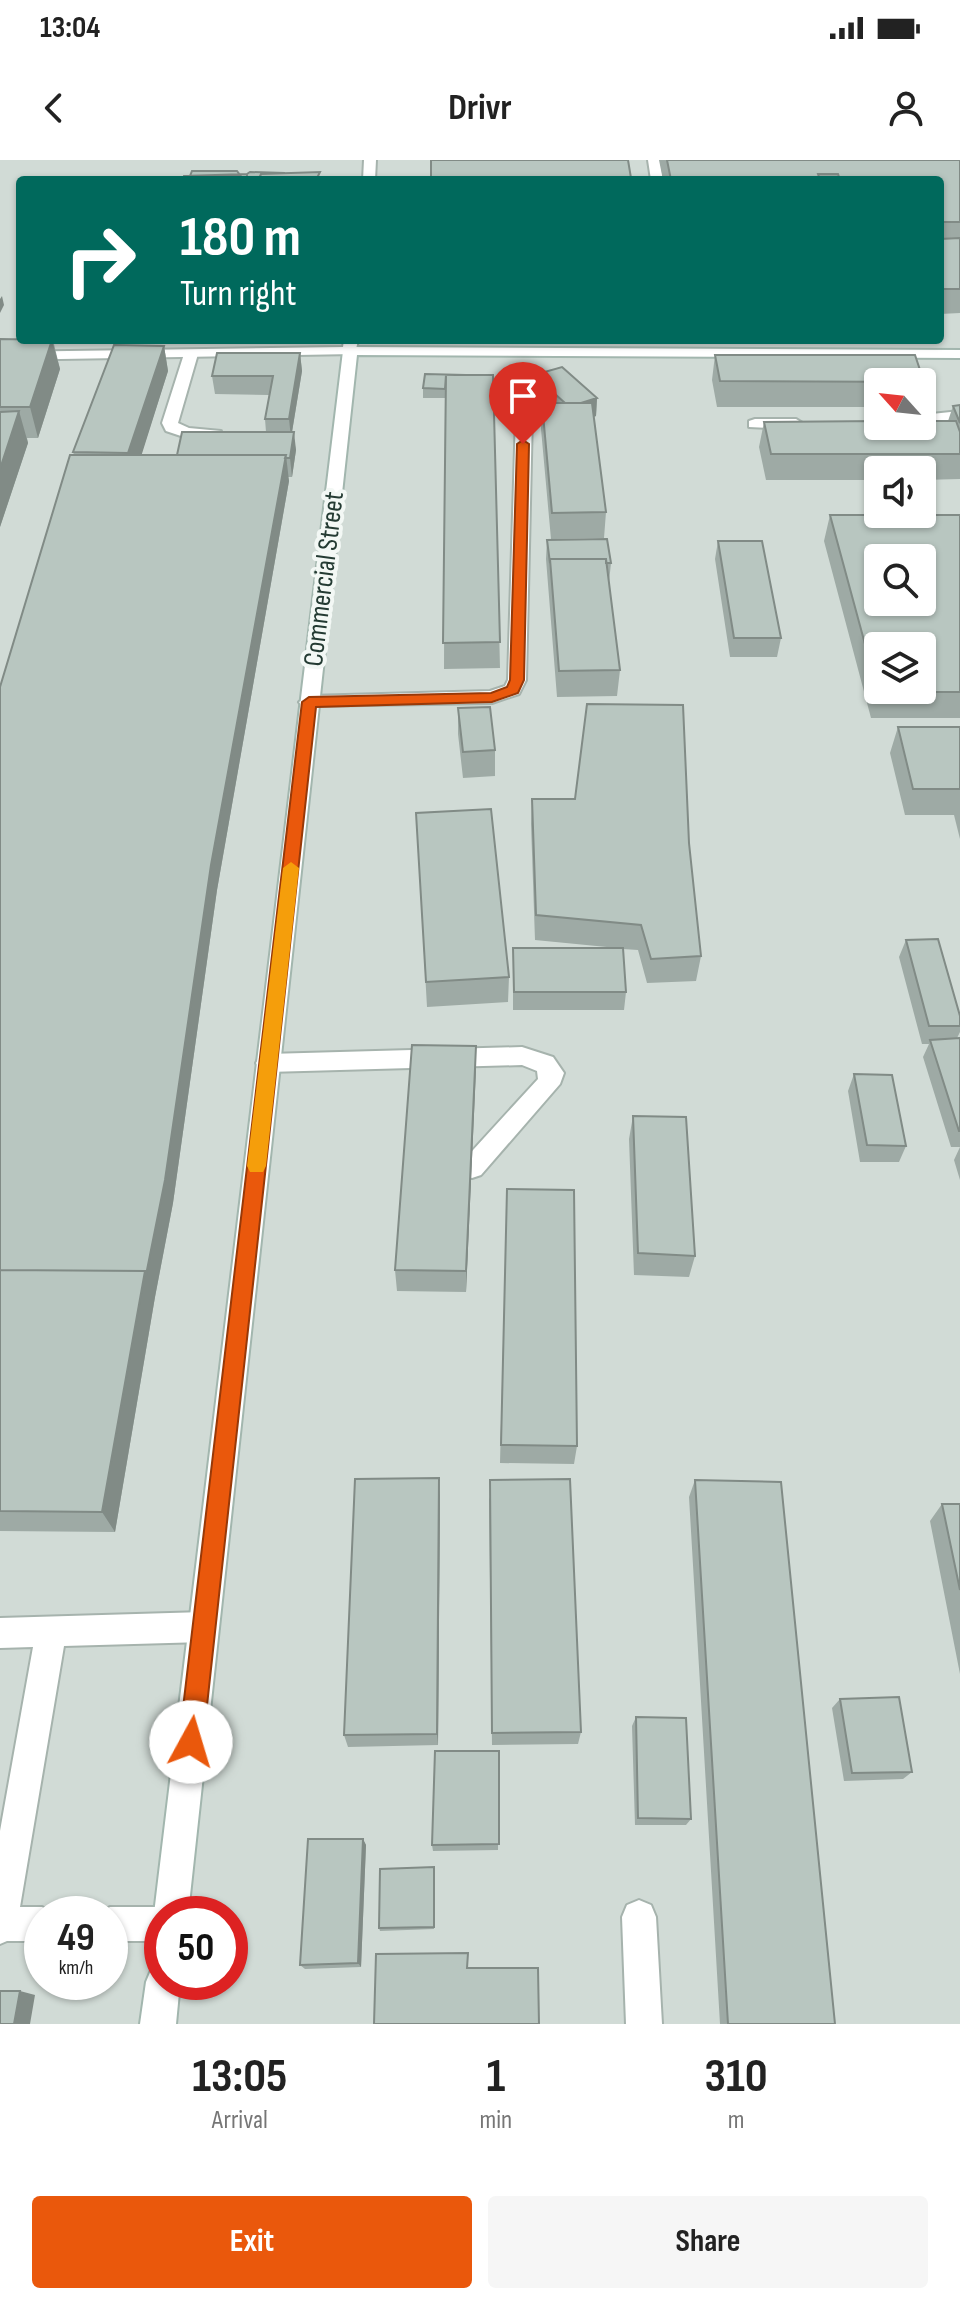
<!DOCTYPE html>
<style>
body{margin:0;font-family:"Sofia Sans Condensed",sans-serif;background:#f6f6f6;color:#222;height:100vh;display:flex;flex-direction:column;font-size:30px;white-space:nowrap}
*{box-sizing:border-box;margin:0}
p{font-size:26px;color:#767676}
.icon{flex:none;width:44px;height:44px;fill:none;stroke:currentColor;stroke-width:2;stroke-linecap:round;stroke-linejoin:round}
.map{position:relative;height:1864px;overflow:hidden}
.panel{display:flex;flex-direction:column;background:#fff;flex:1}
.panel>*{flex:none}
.hud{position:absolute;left:16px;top:16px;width:928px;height:168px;border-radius:8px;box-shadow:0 2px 6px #0004;background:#00695c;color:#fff;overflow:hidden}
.needle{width:52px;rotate:297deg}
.fabs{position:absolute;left:864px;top:208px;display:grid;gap:16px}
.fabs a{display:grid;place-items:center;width:72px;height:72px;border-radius:8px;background:#fff;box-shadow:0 2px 6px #0004;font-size:40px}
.speed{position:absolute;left:24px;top:1736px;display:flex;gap:16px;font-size:40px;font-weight:700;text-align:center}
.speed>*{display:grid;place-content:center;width:104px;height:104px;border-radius:50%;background:#fff;box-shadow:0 2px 6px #0004;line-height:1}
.speed small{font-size:20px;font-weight:400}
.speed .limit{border:12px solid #d22;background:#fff;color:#111}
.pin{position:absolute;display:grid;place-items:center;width:68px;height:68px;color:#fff;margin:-82px -34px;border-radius:50% 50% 50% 0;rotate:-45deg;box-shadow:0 0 8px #0007}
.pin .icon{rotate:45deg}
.me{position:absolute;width:88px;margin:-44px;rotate:6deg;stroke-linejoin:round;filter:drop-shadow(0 0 6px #0008)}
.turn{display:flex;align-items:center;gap:28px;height:168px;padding:0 32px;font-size:36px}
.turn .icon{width:104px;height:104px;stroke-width:2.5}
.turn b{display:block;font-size:56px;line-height:68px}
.eta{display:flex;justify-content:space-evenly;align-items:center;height:136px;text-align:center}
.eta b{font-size:48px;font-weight:700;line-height:56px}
.cta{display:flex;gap:16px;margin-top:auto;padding:16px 32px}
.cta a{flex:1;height:92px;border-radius:8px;background:#ea580c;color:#fff;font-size:32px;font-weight:700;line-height:92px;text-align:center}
.cta a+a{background:#f6f6f6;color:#222}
.status{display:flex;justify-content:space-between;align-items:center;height:56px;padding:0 40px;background:#fff;direction:ltr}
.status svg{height:22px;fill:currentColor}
header{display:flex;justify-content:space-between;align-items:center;height:104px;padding:0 32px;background:#fff;font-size:36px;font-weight:700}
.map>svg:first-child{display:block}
</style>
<div class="status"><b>13:04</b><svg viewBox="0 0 49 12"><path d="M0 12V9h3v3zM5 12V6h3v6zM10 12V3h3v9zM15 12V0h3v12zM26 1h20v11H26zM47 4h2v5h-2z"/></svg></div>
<header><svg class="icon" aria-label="back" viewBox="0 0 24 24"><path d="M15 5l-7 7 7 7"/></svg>Drivr<svg class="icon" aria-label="person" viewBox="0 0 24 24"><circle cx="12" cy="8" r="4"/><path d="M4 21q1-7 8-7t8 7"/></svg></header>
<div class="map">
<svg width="960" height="1864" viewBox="0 0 960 1864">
<rect width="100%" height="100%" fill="#e3ebe7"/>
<path fill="#d1dbd6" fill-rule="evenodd" d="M0,0H960V1864H0ZM20,20H940V180H20ZM878,222H922V266H878ZM878,310H922V354H878ZM878,398H922V442H878ZM878,486H922V530H878ZM42,1754H110V1822H42ZM162,1754H230V1822H162Z"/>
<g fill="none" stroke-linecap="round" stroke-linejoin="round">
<defs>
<path id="service" d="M648,0H660L663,20H651Z
M191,190L198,194L178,263L189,268L221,271V277L187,278L166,271L162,263L184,194Z
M524,250L532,255L526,520L519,534L492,543L302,546L299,542L309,536L490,531L505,526L508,520L516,255Z
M960,251V261L922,265V255Z
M755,259H796L804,264L796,269L749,267V261Z
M522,887L553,897L564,913L560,924L481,1015L472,1018L463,1015L460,1008L463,1001L538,919L537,911L522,905L268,912L260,910L256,903L260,896L268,894Z
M204,1452L215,1456L219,1467L215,1478L204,1482L64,1486L20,1747H42L55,1754H42V1781H7L0,1784V1671L33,1487L0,1488V1458Z
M110,1747H162L175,1754H162V1781H110V1754H97Z"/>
<path id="minor" d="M364,0H376L375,20H363Z
M344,180H358L355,194L0,200V192L343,187Z
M639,1740L651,1745L656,1757L662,1864H626L622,1757L627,1745Z"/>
<path id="secondary" d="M350,187L960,190V198L357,195L188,1754H162V1767L154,1754L343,191Z
M162,1805V1822H180L176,1864H140L146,1822L151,1810Z"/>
</defs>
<use href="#service" stroke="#a6b3ad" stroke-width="4"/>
<use href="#minor" stroke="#a6b3ad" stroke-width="4"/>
<use href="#secondary" stroke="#a2b6ae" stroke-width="4"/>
<use href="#service" fill="#fff" fill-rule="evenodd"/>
<use href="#minor" fill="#fff" fill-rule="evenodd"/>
<use href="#secondary" fill="#fff" fill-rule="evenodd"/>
</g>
<path fill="#9eaaa5" d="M659,0H960V153L940,154V20H663Z
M0,179L53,180L60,209L38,278H27L28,283L0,367Z
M164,186L168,211L141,295H177L266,272L265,259L269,235L215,234L212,216L300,193L302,211L292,272L296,290L292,317H288L289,321L217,730L173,1043L155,1137L115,1372L0,1371V527L74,295L73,292Z
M715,195L924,222L922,229V222H878V247H717L712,220Z
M493,215L500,508L444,509L445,238H423V228Z
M534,215L597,238L596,256L594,257L606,352L604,378L551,379L541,269L542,243H545L534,233Z
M960,245V319L922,320V310H878V320H766L759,287L764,262L948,261L953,246Z
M830,355H960V558H871L824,381Z
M547,380L611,403L609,422L620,510L617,536L557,537L546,399Z
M718,381L781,478L777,497H730L715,399Z
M458,548L495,590V616L463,618L458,574Z
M898,567H960V679L954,655H905L890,593Z
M532,639L689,683L701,796L696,821L647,823L638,790L623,789L626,832L624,850H513V788H617L535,780L531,664Z
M416,653L509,817L508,842L427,847Z
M906,780L960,856V872L957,878H960V1020L954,1000L960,987H951L923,897L929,884H922L899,797Z
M476,886L466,1132L397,1131L395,1110Z
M854,914L906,986L899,1002H860L848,931Z
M633,956L695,1096L689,1117L634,1115L629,979Z
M507,1029L577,1286L574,1304L500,1303Z
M695,1320L835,1864H720L689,1337Z
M440,1335L438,1585L348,1587L344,1575Z
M489,1337L581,1572L578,1584L492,1585Z
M942,1344H960V1514L930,1361Z
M840,1539L912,1612L903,1619L844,1621L832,1548Z
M636,1557L691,1659L686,1665H635L632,1566Z
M499,1591L498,1690L433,1691L432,1685Z
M363,1679L366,1685L361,1807L305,1809L300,1805Z
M434,1707V1769L380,1771L379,1768Z"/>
<path fill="#818b86" d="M2,136L4,145L0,153V139Z
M52,180L60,209L38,278L30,247Z
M164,186L168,211L134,319L128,293Z
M300,193L302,211L291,278L289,259Z
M597,238L596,256L568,265L569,246Z
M19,251L28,283L0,367V309Z
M294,272L296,290L292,317L290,298Z
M286,295L289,321L217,730L173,1043L155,1137L115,1372L102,1352L211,705Z
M476,886V910L466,1132V1111Z
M439,1318L440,1335L438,1585L437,1574Z
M363,1679L366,1685L361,1807L358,1803Z
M20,1831L35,1835L30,1864H14Z"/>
<path fill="#b8c6c0" stroke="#818b86" stroke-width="2" fill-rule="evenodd" d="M431,0H628L631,18L597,20H431Z
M667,0H960V62H940V20H840L838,14H818L820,20H671Z
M192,11H237L240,15L190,16Z
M250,12L285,13L261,14L259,18L247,17V14Z
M320,12L316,20H259L261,14Z
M247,14V20H183L184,16Z
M960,78V129H940V79Z
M0,179L52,180L30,247H0Z
M114,185L164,186L128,293L73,292Z
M217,193H300L289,259H265L273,216H212Z
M715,195H915L924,222L720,221Z
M562,207L597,238L581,243H565L534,215Z
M425,214L466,215H446L445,229L423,228Z
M446,215H493L500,482L443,483Z
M542,243H592L606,352L552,353Z
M960,245V263L953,246Z
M19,251L0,309V252Z
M878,261V266H922V261H956L960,272V294H771L764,262Z
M182,272H294L290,298H285L286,295H177Z
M70,295H286L211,705L165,1020L146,1115L145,1111L0,1110V527Z
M830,355H960V532H878ZM878,398H922V442H878ZM878,486H922V530H878Z
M607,379L611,403H606V399H550V403L547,380Z
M718,381H762L781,478H734Z
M550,399H606L620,510L559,511Z
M587,544L683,545L689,683L701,796L651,799L641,765L536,755L532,639H575Z
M490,547L495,590L463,592L458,548Z
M898,567H960V629H913Z
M491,649L509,817L426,822L416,653Z
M938,779L960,856V866H929L906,780Z
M513,788H623L626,832H514Z
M960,878V971H959L930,880Z
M412,885L476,886L466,1111L395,1110Z
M854,914L892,915L906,986L867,985Z
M633,956L686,957L695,1096L638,1093Z
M507,1029L574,1030L577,1286L501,1285Z
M0,1110L145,1111L102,1352L0,1351Z
M439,1318L437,1574L344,1575L355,1319Z
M570,1319L581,1572L492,1573L490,1320Z
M695,1320L781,1322L835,1864H728Z
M942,1344H960V1430Z
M899,1537L912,1612L852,1613L840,1539Z
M636,1557L686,1558L691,1659L638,1658Z
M435,1591H499V1684L432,1685Z
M308,1679H363L358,1803L300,1805Z
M434,1707V1767L379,1768L380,1709Z
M468,1793L467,1808H538L539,1864H374L376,1794Z
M0,1831H20L14,1864H0Z"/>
<path fill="#ea580c" stroke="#983908" stroke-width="2" d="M523,280L529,284L524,520L518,533L492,542L316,547L203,1582L199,1591L191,1594L182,1591L179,1582L302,542L309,537L491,533L507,527L510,520L517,284Z"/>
<path fill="#f59e0b" d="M291,702L299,708L266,1006L263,1012H250L247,1006L283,708Z"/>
<g text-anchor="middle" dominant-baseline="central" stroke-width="8" stroke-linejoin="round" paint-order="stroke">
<g font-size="28" fill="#243b33" stroke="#f3f8f5">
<text transform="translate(324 419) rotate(-83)">Commercial Street</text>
</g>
</g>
</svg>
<div class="fabs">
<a><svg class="needle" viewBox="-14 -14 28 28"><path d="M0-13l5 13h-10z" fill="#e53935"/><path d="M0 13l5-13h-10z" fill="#767676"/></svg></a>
<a><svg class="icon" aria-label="sound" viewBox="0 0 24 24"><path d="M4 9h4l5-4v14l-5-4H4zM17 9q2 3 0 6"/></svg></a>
<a><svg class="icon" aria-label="search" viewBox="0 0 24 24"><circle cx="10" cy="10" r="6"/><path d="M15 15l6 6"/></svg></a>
<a><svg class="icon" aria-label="layers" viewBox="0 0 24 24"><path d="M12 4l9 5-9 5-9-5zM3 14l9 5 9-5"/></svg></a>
</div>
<div class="speed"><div>49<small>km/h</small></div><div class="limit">50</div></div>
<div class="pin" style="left:523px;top:284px;background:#d93025"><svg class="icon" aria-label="arrive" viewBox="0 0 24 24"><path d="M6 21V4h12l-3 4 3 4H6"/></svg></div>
<svg class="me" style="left:191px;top:1582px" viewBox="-20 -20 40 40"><circle r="19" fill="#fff"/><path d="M0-13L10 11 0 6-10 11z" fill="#ea580c"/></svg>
<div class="hud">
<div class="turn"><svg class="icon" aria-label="right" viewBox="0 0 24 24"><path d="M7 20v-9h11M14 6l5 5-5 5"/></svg><div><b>180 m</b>Turn right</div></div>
</div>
</div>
<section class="panel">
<div class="eta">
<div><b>13:05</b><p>Arrival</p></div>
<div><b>1</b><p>min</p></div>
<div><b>310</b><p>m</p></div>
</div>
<div class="cta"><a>Exit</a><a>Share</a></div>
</section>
